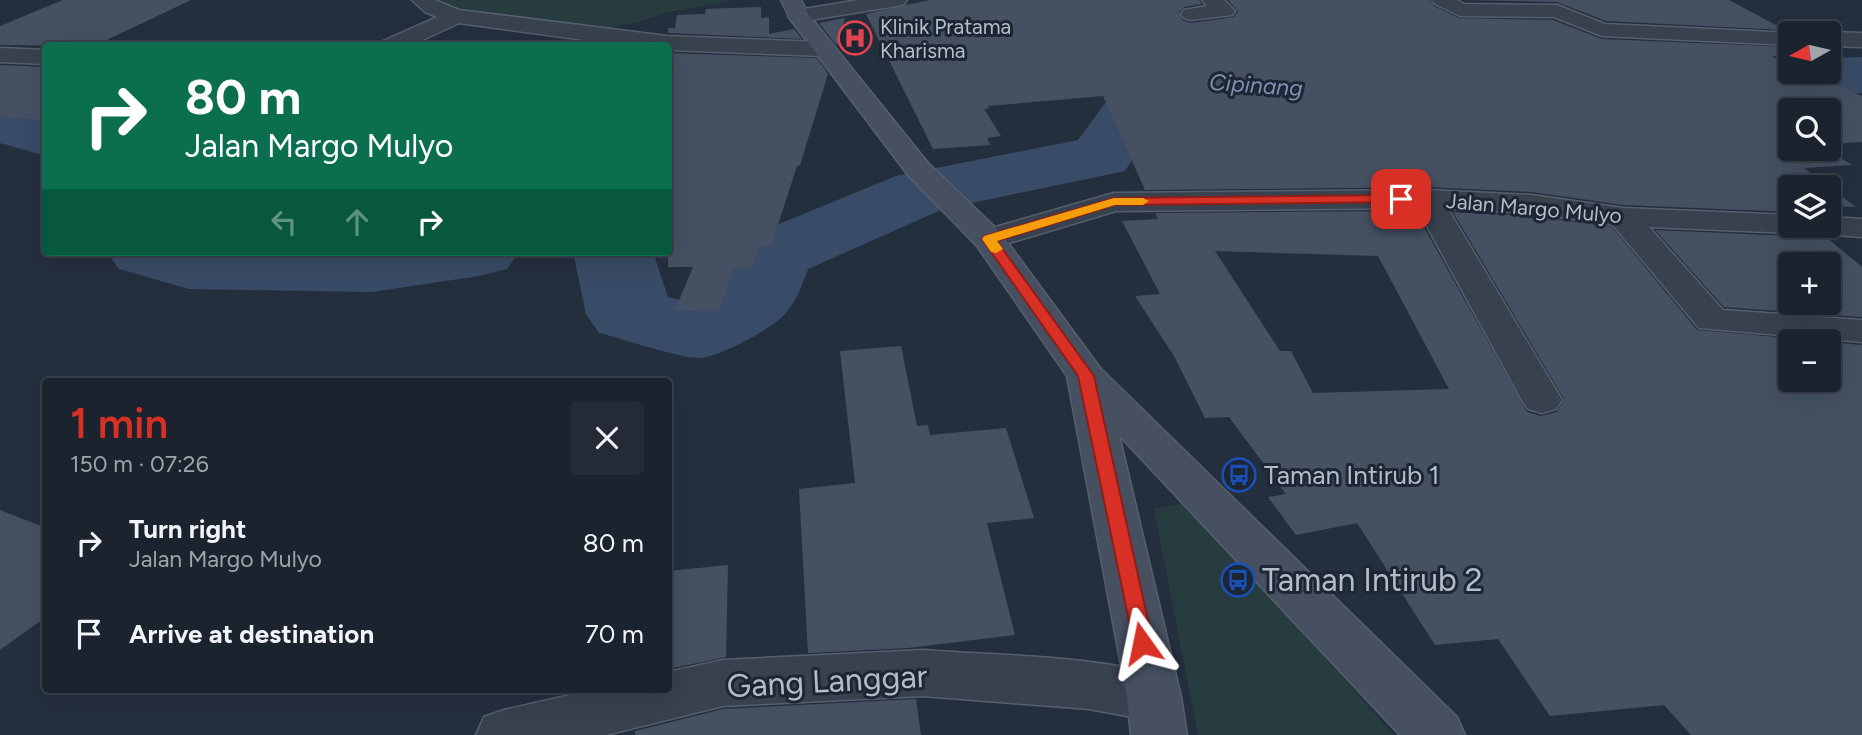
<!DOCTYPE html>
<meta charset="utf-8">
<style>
body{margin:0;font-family:Figtree,sans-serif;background:#242b36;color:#f1f3f6;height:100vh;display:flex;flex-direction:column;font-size:26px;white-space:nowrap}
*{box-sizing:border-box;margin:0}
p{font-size:23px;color:#a0a4aa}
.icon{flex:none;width:38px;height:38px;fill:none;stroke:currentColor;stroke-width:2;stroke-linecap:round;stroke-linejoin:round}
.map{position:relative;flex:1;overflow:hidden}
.sheet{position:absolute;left:42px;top:378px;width:630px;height:315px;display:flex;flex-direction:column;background:#1b232e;border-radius:7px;box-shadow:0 7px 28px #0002,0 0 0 2px #39404a}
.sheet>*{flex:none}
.banner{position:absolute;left:42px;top:42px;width:630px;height:214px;border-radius:7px;box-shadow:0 7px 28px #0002,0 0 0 2px #39404a;background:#0b6e4f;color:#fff;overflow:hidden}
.needle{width:46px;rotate:262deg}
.controls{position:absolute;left:1778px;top:21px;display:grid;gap:14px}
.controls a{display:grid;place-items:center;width:63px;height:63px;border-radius:7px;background:#1b232e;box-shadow:0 7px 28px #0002,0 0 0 2px #39404a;font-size:35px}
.pin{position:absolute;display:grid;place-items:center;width:60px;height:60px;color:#fff;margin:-30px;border-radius:14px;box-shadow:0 4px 10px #0006}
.me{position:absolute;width:77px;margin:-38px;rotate:348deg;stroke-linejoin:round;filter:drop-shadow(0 0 5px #0008)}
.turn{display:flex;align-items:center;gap:24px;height:147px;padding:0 28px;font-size:32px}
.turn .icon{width:91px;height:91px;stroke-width:2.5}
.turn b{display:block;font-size:49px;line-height:60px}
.lanes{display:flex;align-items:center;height:66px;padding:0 28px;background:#0003;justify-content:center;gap:35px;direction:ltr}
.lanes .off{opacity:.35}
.round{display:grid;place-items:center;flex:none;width:74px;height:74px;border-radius:7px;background:#242b36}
.summary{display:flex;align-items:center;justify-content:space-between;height:119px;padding:0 28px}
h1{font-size:42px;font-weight:600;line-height:52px;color:#d93025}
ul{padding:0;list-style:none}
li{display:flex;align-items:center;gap:21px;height:91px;padding:0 28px}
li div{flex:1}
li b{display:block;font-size:26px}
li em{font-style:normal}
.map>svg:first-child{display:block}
</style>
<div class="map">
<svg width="1862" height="735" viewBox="0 0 1862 735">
<rect width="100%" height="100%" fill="#242f3e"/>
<path fill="#263c3f" d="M442,0H733L664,13L642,21L601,30L447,8Z
M1186,502L1394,735H1198L1154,509Z"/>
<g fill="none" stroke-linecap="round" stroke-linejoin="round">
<path fill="#394c67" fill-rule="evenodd" d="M1862,57V93L1814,94L1818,110H1790V127L1787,128L1765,122L1756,109L1751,77L1759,64L1790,59V72H1829V58Z
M1196,64L1231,66L1252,71L1261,84L1252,97L1231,102L1200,100L1162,113L1125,171L943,209L808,269C802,285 797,300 786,313C772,329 721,356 700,358C682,359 620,338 599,333L586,314L573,252H653L668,297L685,301L720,281L745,238L896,176L1078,140L1117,87Z
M0,104L46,115V156L0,143Z
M107,252H519L507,269L479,276L372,292L189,289L119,269Z"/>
</g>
<path fill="#455162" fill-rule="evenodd" d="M63,0H191L94,46L0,45V26Z
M929,0H1199L1202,4L1184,7L1179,12L1182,20L1191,23L1234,17L1238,11L1228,0H1429L1434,6L1459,18L1553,20L1602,39L1790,47V56H1771L1790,65V72H1807L1862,96V142L1829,144V110H1790V149H1823L1853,165L1804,168L1856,207L1829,206V187H1790V212L1623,205L1532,192L1427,187L1145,190L1103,96L988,106L989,108L984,109L1001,136L987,138L991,145L933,149L866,14Z
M1462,0H1729L1785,30L1606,21L1557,2Z
M761,7V18L769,17V34L794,29L802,39L668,33V28H675L677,15L705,14L706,9Z
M845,18L837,46L819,23Z
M668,53L817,58L828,74L800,165L797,166L771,246H759L752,269L734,268L719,311L675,310L693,267H668Z
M0,65L46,67V120L0,117Z
M1415,211L1527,412L1541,416L1557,412L1564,399L1453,212L1532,216L1612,227L1697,330L1823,341H1790V380H1829V342L1862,345V735H1691L1664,705L1550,716L1498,639L1435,645L1357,523L1296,535L1268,497L1286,494L1229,417L1205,418L1174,356L1135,296L1160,294L1122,221L1158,219L1155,213ZM1215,251L1378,256L1449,389L1313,393L1291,351H1280Z
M1655,230L1790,236L1804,232L1808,236L1826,237L1862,267V317L1724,307ZM1790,264H1829V303H1790Z
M901,346L917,426L928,425L930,435L1006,428L1034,518L987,523L1015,635L908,648L808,653L799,489L855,483L840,351Z
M0,510L46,528V617L0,650Z
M728,565L726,657L668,669V571Z
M916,699L921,735H635V731L723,709Z"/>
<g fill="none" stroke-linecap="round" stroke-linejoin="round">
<defs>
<path id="street" d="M412,0H435L459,10L667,36L823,42L831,44L834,49L831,54L823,56L668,50V46H629L459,23L410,46H380L383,41L437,17L425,12Z
M859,0H907L904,4L897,6L798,22L791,20L788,16L791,12L798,10Z
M1202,0H1224L1235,11L1232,15L1191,20L1184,18L1181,14L1184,10L1207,6Z
M1432,0H1457L1464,4L1557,5L1605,24L1798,33H1790V45L1602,36L1554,17L1460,16L1435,4Z
M1829,32L1862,33V47L1829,46V33H1825Z
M0,48L46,50V64L0,62Z
M1427,190L1532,195L1623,208L1790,215V226H1829V217L1862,219V237L1808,233L1804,227L1801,231L1790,233L1649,227L1723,310L1862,320V342L1699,328L1613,225L1532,213L1448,209L1562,400L1556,409L1542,413L1528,409L1522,400L1417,208L1116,211L989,249L978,246L973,239L978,232L1114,193Z
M923,650C999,656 1102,655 1173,680L1181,697L1173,714L1154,721L1089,709L923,696L723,706L606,735H476L484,717L504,710L593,690H668V672L723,660Z"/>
<path id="secondary" d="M781,0H801L808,14L928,163L1000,232L1100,368L1457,717L1465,735H1400L1119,435L1181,697L1187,735H1131L1127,697L1067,376L977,246L908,175L791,20Z"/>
</defs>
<use href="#street" stroke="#565f6c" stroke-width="3"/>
<use href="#secondary" stroke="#565f6c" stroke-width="3"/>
<use href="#street" fill="#38414e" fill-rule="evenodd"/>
<use href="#secondary" fill="#465061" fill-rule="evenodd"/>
</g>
<path fill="#d93025" stroke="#8d1f18" stroke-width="2" d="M1401,195L1407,199L1405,202L1115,205L997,241L1094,376L1153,643L1150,650L1142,652L1135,650L1078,376L982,239L984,236L1114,198Z"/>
<path fill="#f59e0b" d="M1114,198H1143L1149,201L1143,205H1115L997,241L1003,249L996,253L991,252L982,239L984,236Z"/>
<defs>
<symbol id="hospital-ring" viewBox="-11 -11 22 22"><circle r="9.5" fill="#1d2633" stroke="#e0444e" stroke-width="1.5"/><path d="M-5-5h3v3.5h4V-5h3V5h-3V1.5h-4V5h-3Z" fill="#e0444e"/></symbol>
<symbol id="bus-ring" viewBox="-11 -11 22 22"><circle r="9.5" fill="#1d2633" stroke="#1a4fb4" stroke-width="1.5"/><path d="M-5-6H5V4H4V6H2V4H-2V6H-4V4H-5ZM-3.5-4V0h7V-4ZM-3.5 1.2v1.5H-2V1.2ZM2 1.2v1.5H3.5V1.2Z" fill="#1a4fb4"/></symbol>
</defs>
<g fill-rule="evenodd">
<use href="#hospital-ring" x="836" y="19" width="38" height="38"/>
<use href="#bus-ring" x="1220" y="456" width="38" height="38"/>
<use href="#bus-ring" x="1219" y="561" width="38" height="38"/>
</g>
<g text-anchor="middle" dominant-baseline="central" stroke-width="6" stroke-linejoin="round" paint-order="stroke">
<g font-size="21" fill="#b4bcc9" stroke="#1d2633" text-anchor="start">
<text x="880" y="26">Klinik Pratama<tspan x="880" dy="24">Kharisma</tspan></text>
</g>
<g font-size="21" fill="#b4bcc9" stroke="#1d2633">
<text transform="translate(1534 208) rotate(5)">Jalan Margo Mulyo</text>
</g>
<g font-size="23" font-style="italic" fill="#7c92b1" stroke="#1d2633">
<text transform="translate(1256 85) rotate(4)">Cipinang</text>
</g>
<g font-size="26" fill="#b4bcc9" stroke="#1d2633" text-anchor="start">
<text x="1264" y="475">Taman Intirub 1</text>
</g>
<g font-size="32" fill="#b4bcc9" stroke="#1d2633" text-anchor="start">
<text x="1262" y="580">Taman Intirub 2</text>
</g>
<g font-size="32" fill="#b4bcc9" stroke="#1d2633">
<text transform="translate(827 681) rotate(-3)">Gang Langgar</text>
</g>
</g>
</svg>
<div class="controls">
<a><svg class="needle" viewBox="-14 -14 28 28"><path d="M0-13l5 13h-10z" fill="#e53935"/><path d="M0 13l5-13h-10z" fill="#a0a4aa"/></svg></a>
<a><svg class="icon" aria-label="search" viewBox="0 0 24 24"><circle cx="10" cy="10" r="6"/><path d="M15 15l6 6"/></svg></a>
<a><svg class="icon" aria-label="layers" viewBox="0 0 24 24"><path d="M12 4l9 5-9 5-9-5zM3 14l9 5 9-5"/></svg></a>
<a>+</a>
<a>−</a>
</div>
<div class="pin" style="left:1401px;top:199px;background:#d93025"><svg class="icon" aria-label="arrive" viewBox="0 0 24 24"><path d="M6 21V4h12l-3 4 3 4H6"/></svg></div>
<svg class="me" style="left:1142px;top:643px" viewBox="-20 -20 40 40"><path d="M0-17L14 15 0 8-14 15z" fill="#d93025" stroke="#fff" stroke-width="4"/></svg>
<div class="banner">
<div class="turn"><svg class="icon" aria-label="right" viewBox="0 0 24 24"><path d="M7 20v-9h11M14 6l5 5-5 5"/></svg><div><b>80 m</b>Jalan Margo Mulyo</div></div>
<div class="lanes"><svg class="icon off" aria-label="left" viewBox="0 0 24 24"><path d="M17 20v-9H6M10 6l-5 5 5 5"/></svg><svg class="icon off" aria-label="ahead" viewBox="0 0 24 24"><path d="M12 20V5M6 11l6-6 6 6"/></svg><svg class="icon" aria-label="right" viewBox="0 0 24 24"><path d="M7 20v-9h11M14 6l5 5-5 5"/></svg></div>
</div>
<section class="sheet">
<div class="summary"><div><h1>1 min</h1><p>150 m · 07:26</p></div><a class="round"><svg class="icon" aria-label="close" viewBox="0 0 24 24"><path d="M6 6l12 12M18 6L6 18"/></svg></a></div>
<ul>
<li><svg class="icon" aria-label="right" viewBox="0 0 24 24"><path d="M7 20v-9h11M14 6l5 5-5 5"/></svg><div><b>Turn right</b><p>Jalan Margo Mulyo</p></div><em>80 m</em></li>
<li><svg class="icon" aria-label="arrive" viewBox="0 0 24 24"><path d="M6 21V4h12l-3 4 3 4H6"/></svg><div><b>Arrive at destination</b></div><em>70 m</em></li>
</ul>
</section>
</div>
